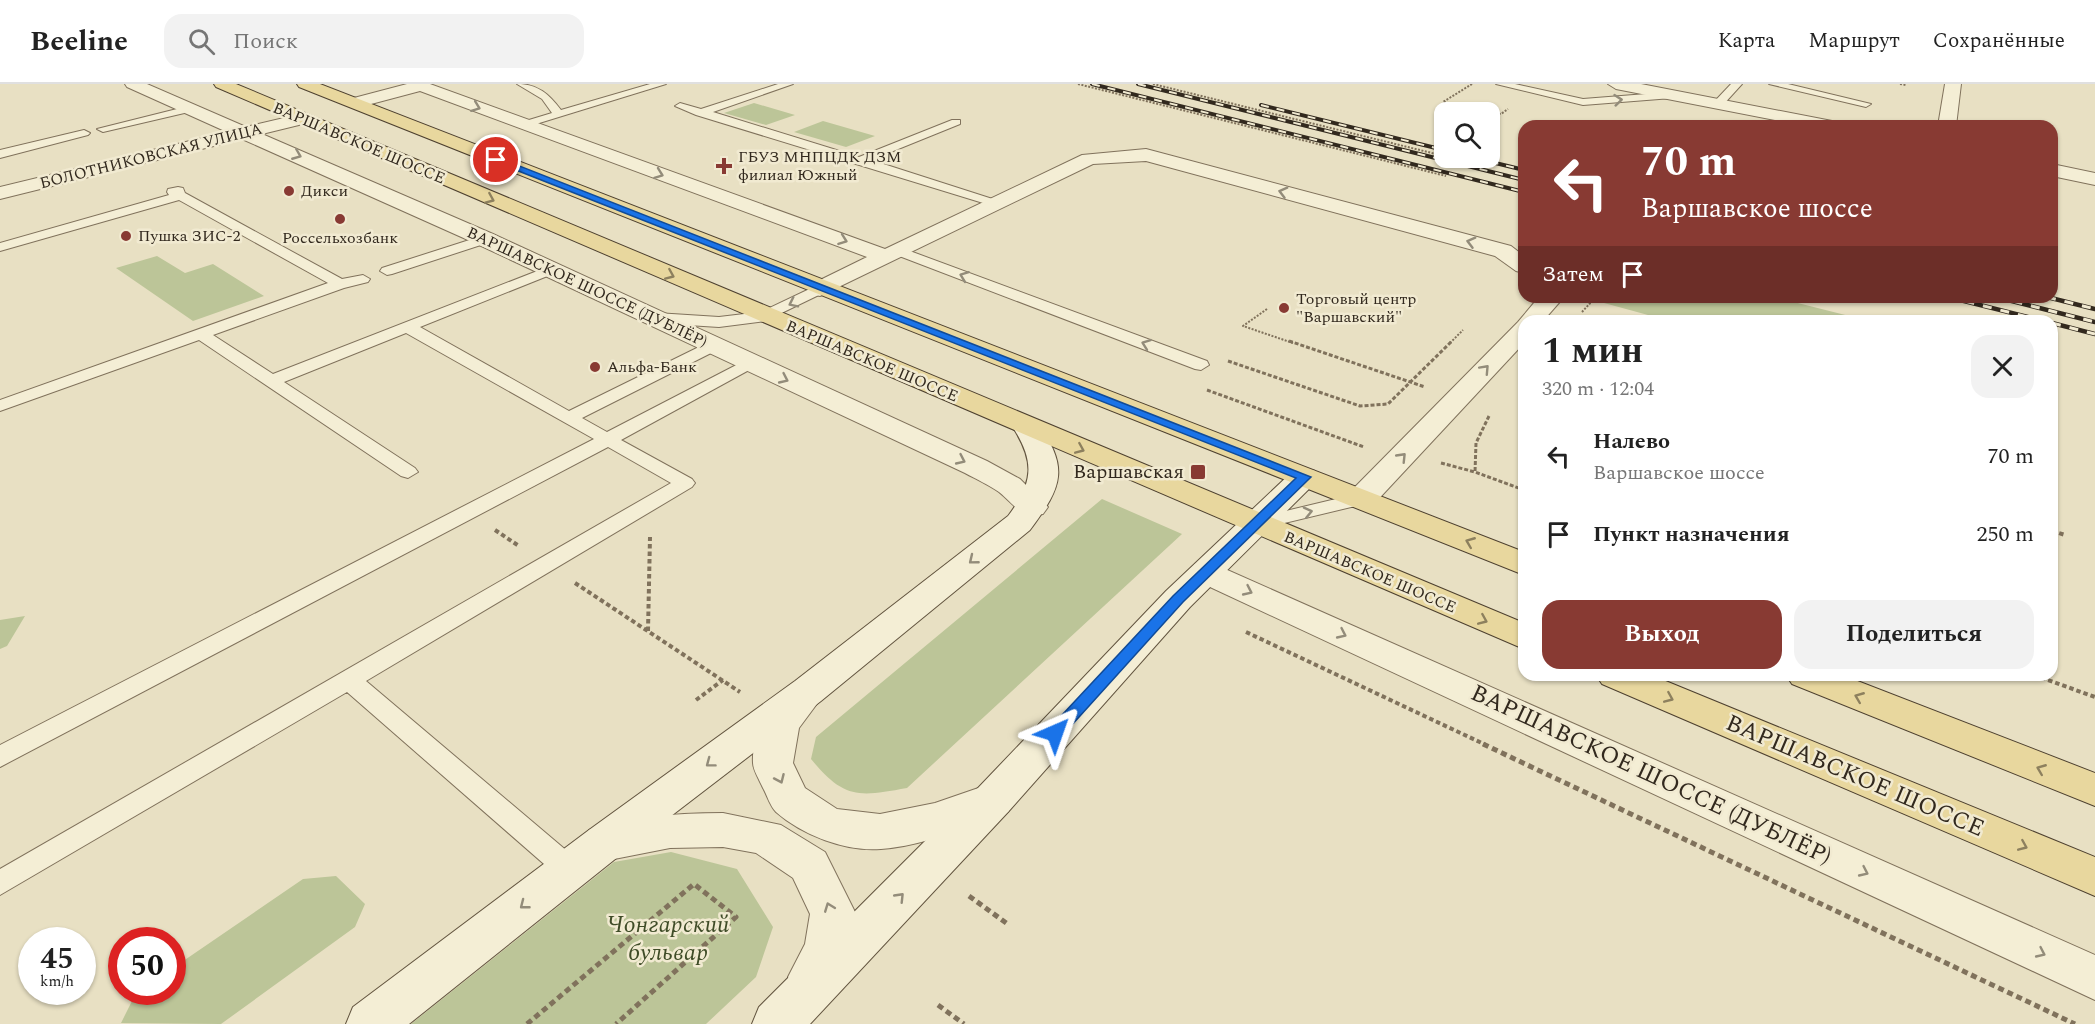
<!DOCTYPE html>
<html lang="ru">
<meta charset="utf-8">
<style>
body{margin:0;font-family:Spectral,serif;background:#f2f2f2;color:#222;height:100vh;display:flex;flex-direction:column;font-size:22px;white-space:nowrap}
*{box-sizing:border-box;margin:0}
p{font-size:20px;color:#767676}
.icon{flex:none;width:33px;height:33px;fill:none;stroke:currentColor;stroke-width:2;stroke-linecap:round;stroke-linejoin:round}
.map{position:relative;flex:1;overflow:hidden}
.sheet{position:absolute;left:1518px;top:231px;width:540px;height:366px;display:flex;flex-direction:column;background:#fff;border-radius:18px;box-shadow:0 2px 4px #0004}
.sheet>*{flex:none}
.banner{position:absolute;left:1518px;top:36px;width:540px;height:183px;border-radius:18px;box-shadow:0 2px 4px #0004;background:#883a33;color:#fff;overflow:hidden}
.buttons{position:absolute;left:1434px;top:18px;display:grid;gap:12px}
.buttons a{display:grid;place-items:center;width:66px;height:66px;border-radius:12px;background:#fff;box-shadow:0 2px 4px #0004;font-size:30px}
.speed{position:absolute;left:18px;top:843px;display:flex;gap:12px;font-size:30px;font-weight:700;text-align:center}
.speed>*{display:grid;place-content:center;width:78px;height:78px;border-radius:50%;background:#fff;box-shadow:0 2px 4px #0004;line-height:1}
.speed small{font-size:15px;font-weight:400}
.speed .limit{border:9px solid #d22;background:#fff;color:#111}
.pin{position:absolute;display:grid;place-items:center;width:51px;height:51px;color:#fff;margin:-26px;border:3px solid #fff;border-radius:50%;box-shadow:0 2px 6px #0007}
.me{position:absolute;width:66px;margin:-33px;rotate:43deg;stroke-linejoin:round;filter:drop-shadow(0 0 4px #0008)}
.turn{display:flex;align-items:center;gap:21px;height:126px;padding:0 24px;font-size:27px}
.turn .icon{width:78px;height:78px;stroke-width:2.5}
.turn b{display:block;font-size:42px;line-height:51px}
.then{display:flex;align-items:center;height:57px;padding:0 24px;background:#0003;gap:12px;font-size:22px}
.round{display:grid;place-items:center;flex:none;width:63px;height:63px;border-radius:18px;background:#f2f2f2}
.summary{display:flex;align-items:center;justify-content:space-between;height:102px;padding:0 24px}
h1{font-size:36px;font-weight:700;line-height:45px}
.action{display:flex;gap:12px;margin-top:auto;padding:12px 24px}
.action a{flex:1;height:69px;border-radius:18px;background:#883a33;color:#fff;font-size:24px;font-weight:700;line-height:69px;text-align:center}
.action a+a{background:#f2f2f2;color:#222}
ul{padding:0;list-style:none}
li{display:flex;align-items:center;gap:18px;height:78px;padding:0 24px}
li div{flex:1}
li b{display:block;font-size:22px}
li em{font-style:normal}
header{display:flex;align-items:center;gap:36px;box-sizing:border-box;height:84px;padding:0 30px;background:#fff;border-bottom:2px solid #e0e0e0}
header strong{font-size:28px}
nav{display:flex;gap:33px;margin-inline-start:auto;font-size:21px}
.search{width:420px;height:54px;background:#f2f2f2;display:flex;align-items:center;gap:15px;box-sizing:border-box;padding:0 21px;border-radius:18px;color:#767676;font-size:22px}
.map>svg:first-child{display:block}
</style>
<header>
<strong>Beeline</strong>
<div class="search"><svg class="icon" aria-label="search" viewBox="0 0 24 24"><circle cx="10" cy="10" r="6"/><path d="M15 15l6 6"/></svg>Поиск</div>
<nav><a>Карта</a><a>Маршрут</a><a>Сохранённые</a></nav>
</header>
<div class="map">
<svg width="2095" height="940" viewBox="0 0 2095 940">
<rect width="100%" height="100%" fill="#e8e0c3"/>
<path fill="#bcc598" d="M754,19L795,31L766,41L724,29Z
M823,37L875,52L846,63L794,48Z
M157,172L185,189L213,180L264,212L193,237L116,184Z
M1593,213H1774L1869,237H1670L1593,216Z
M1102,415L1182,450L907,704C858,713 844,715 811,675L816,653Z
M25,532L7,562L0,565V536Z
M671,768L737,785L773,843L756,893L706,940H411L614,778Z
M336,792L365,820L355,843L221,940L121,939L136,909L172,908L173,884L303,795Z"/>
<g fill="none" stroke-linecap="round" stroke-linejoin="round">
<defs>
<path id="service" d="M517,0C538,0 549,10 561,26L650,0H666L523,44L519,43V39L552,29L542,15Z
M778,0H793L713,28L859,73L952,36H960V40L871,76L1005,119L1003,122H993L696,31L675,22L680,19L701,25Z
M1496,0H1515L1583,15L1672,8L1677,11L1672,14L1583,21Z
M1731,0H1742L1722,22H1714V18Z
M1769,0H1788L1871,20L1866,23Z
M189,22L193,23V27L103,48L97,45Z
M84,46L90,49L88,51L0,74V66Z
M178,103L183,104L185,109L342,195L363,191L370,195L368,198L344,204L213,251L273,290L550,182L555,183L557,186L555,189L420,243L569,327L707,259H719L721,262L719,265L582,334L607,348L746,276H758L760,280L621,356L692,395L695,399L692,403L366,597L580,778L584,786L580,794L570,798L560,794L347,608L0,811V785L671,399L608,363L0,683V661L594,355L406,249L284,298L415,384L418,388L408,394L401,392L199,256L0,327V316L328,199L179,116L0,167V159L169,111L167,108L168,105Z
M485,151L492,155L490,158L392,190L387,191L380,187L382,184Z
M899,163L1207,277L1209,281L1201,286L1195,285L894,170L892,167Z
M820,200L828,205L825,208L765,237L719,243L656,239L648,234L656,229L719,233L761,228Z
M1361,409L1368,411L1371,415L1368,419L1255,446L1248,444L1245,440L1248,436Z"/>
<path id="minor" d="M407,0H430L885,165L1082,71L1146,65L1511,162L1524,172V189L1516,187L1495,172L1146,77L1093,80L820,212L812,210L808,205L812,200L867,173L420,7L356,24L347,19L350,15Z
M1608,0H1641L1832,37L1841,42H1805L1616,5Z
M1945,0H1961L1956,42H1938Z
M2052,80L2095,89V101L2052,92Z
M1539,213H1564L1543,237H1524V259L1372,422L1361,424L1350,422L1345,415L1350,408L1518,238Z
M803,599L816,603L822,613L799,644L793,679L805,704L837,725L880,730L935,719L993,699L1008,704L1014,716L1008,728C968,742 924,762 881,765C846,768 802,751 776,728C770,722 767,711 763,704C760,697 753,686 753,679C751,649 775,608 803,599Z
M723,729L781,741L825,768L856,830L851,864L829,909L812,915L795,909L788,893L805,860L810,830L793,794L756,769L723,763L670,764L604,777L589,772L582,759L589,746C632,732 678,729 723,729Z"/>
<path id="tertiary" d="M125,0H147L246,43L301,30L307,31L310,35L307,39L262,50L493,150L987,377L1020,395L1048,423L1043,430C1021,435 1015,421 999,408C989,401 976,395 965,389L477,160L242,55L0,115V103L227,48L127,3Z
M1207,477L2095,871V916L1195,496L1190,488L1195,480Z"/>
<path id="secondary" d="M1026,333L1036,336C1069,384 1064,400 1030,446L821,617L619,772L409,940H346L353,923L589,746L795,597L1008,432C1034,398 1035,377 1012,342L1016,336Z
M1304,384L1315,387L1319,393L1315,399L1190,523L1008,728L810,940H752L759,923L978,704L1166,507L1293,387Z"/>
<path id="primary" d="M214,0H236L1524,539V565L216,3Z
M297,0H320L1524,468V491L299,3Z
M1596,591H1651L2095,773V812L1602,600Z
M1786,591H1842L2095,689V722L1792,600Z"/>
</defs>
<use href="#service" stroke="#80725c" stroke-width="2"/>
<use href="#minor" stroke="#80725c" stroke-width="2"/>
<use href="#tertiary" stroke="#80725c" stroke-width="2"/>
<use href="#secondary" stroke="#62543f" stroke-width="2"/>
<use href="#primary" stroke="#4e4130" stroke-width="2"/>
<path stroke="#80725c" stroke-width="2" stroke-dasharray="2 1.5" stroke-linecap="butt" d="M1078,0L1446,92
M1153,0L1444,72
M1472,0L1443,18L1501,30L1508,25
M1900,0L1906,1
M1882,39L1899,42
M1452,74L1467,77
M1267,225L1243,242L1293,259
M1582,228L1593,216
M1450,259L1463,246"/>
<path stroke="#80725c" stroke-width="3" stroke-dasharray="4 2" stroke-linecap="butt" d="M1289,257L1425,303
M1228,277L1360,322L1388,320L1452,257
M1207,306L1364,363
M1489,332L1476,359L1475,388L1524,406
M1441,379L1475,388"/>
<path stroke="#80725c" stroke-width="4" stroke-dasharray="4.5 3" stroke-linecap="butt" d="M495,446L519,462
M2052,447L2065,451
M575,499L740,608
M648,547L650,453
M1246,548L1486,661
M2034,591L2095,613
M696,616L723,596"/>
<path stroke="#80725c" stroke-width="5" stroke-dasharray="6 4" stroke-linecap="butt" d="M1483,660L2075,940
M969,812L1009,841
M938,921L964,940
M527,940L694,800L736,833L616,940"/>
<use href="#service" fill="#f4eed5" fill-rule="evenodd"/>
<use href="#minor" fill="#f4eed5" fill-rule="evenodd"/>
<use href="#tertiary" fill="#f4eed5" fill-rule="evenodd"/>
<use href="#secondary" fill="#f4eed5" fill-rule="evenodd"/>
<use href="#primary" fill="#e8d79e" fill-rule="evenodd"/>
<defs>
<path id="rail-far1" d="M1092,0L1524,108
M1138,0L1524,96
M1261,21L1444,66
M1475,74L1524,86"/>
<path id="rail" d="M1948,213L2044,237
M1996,213L2095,238
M2047,213L2095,225
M2052,239L2095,250"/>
</defs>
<use href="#rail-far1" stroke="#32291e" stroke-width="4"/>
<use href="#rail" stroke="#32291e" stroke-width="4.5"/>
<use href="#rail-far1" stroke="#f1ead1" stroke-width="2" stroke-dasharray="8" stroke-linecap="butt"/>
<use href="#rail" stroke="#f1ead1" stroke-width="3" stroke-dasharray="9" stroke-linecap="butt"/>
</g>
<defs><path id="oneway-chevron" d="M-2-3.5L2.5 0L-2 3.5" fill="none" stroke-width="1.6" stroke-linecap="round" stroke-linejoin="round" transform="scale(1.5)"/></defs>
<g stroke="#938c7a">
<use href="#oneway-chevron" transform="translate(1618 16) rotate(-6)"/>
<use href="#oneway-chevron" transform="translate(476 23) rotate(21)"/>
<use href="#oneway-chevron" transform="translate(297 71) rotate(22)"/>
<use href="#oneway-chevron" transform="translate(659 90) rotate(20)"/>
<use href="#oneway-chevron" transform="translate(1283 108) rotate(-165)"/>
<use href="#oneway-chevron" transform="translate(843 156) rotate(20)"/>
<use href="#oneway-chevron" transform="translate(1471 158) rotate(-165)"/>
<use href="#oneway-chevron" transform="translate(964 192) rotate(-159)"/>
<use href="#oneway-chevron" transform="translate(793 219) rotate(154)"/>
<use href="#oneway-chevron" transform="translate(1146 260) rotate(-160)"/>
<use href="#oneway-chevron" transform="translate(1485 285) rotate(-47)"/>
<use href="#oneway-chevron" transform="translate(784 295) rotate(25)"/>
<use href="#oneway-chevron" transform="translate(1402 373) rotate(-46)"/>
<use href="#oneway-chevron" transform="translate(961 376) rotate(25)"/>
<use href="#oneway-chevron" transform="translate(1308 428) rotate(-13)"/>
<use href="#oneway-chevron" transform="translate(973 476) rotate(141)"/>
<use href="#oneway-chevron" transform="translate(1248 507) rotate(25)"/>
<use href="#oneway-chevron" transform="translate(1342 550) rotate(25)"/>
<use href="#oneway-chevron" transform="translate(710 679) rotate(143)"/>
<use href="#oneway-chevron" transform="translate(780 695) rotate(66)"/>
<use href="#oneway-chevron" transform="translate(1864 788) rotate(25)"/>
<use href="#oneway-chevron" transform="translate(900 813) rotate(-46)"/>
<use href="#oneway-chevron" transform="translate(524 821) rotate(142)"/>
<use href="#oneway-chevron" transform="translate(829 823) rotate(-111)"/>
<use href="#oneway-chevron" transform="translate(2041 869) rotate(25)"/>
</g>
<g stroke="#8d805e">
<use href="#oneway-chevron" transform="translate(490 115) rotate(23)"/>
<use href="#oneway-chevron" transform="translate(670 191) rotate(23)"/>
<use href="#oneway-chevron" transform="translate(1080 365) rotate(23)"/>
<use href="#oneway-chevron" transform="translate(1470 458) rotate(-158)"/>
<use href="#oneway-chevron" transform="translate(1483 536) rotate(23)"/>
<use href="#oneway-chevron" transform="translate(1859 613) rotate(-158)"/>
<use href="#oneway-chevron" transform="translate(1669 614) rotate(23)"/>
<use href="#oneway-chevron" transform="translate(2041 685) rotate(-158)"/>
<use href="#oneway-chevron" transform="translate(2023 762) rotate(23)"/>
</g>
<path fill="#1a73e8" stroke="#114b97" stroke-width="1.5" d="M493,74H499L1311,393L1183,518L1061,653H1049L1047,649L1049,645L1173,512L1296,394L493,77Z"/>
<g fill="#883a33" stroke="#f1ead1" stroke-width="2">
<path d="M721 73h6v6h6v6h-6v6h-6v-6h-6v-6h6z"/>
<circle cx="289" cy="107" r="6"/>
<circle cx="340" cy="135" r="6"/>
<circle cx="126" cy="152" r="6"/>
<circle cx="1284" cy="224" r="6"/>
<circle cx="595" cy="283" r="6"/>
<rect x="1190" y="380" width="16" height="16" rx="3"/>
</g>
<g text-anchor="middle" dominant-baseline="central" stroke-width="5" stroke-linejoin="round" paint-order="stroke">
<g font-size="16" fill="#32291e" stroke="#f1ead1">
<text transform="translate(359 59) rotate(23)">ВАРШАВСКОЕ ШОССЕ</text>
<text transform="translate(151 72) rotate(-14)">БОЛОТНИКОВСКАЯ УЛИЦА</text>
<text transform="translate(587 203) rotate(25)">ВАРШАВСКОЕ ШОССЕ (ДУБЛЁР)</text>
<text transform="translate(872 277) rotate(23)">ВАРШАВСКОЕ ШОССЕ</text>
<text transform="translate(1370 488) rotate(23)">ВАРШАВСКОЕ ШОССЕ</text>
</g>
<g font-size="16" fill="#32291e" stroke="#f1ead1" text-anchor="start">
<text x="738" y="73">ГБУЗ МНПЦДК ДЗМ<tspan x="738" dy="18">филиал Южный</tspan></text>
<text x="301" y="107">Дикси</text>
<text x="138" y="152">Пушка ЗИС-2</text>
<text x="340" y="154" text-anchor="middle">Россельхозбанк</text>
<text x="1296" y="215">Торговый центр<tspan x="1296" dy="18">"Варшавский"</tspan></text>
<text x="607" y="283">Альфа-Банк</text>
</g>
<g font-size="20" fill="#32291e" stroke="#f1ead1" text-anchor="end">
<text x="1184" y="388">Варшавская</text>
</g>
<g font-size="24" fill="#32291e" stroke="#f1ead1">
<text transform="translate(1651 691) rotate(25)">ВАРШАВСКОЕ ШОССЕ (ДУБЛЁР)</text>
<text transform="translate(1855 692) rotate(23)">ВАРШАВСКОЕ ШОССЕ</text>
</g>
<g font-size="24" font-style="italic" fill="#3f4c27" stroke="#f1ead1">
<text x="668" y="841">Чонгарский<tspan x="668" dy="28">бульвар</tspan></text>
</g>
</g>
</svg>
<div class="buttons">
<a><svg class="icon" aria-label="search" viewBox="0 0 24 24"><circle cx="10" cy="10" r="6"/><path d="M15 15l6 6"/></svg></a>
</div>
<div class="speed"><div>45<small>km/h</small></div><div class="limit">50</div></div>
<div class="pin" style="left:496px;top:76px;background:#d93025"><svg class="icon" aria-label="arrive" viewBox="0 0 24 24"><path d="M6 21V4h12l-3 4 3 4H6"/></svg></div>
<svg class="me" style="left:1055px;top:649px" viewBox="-20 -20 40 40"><path d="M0-17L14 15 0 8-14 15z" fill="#1a73e8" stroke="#fff" stroke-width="4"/></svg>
<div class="banner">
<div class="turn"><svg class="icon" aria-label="left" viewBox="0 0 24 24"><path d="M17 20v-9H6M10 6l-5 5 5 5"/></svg><div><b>70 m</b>Варшавское шоссе</div></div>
<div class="then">Затем<svg class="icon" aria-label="arrive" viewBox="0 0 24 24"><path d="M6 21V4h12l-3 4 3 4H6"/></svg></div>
</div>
<section class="sheet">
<div class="summary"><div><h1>1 мин</h1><p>320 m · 12:04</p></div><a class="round"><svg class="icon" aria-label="close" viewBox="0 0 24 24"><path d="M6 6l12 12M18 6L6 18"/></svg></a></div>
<ul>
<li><svg class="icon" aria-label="left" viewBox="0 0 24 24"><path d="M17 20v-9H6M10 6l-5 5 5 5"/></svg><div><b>Налево</b><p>Варшавское шоссе</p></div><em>70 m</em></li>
<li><svg class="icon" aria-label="arrive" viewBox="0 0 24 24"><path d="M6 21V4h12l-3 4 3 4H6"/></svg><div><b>Пункт назначения</b></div><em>250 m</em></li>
</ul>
<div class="action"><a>Выход</a><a>Поделиться</a></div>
</section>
</div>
